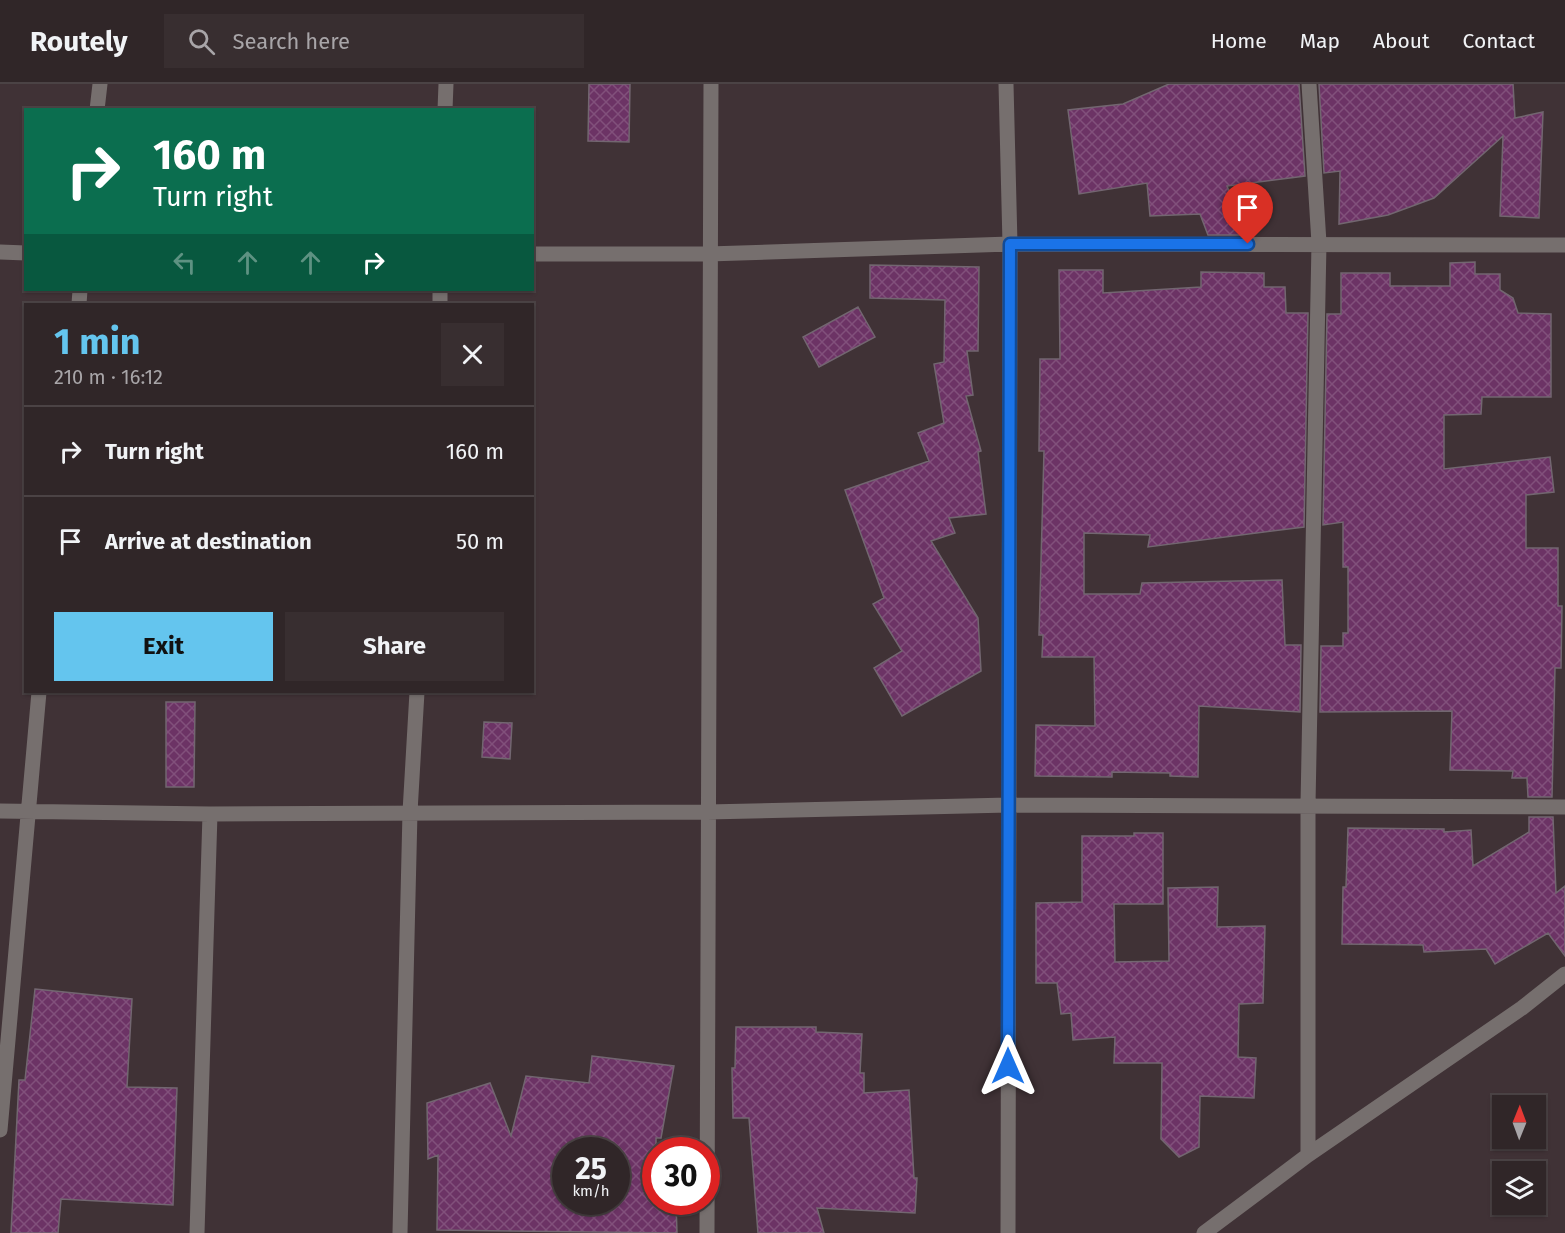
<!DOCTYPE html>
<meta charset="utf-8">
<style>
body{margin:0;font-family:"Fira Sans",sans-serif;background:#382e30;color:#f1f3f6;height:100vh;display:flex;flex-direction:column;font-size:22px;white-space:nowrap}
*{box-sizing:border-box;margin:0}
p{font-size:20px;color:#a8a5a8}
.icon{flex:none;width:33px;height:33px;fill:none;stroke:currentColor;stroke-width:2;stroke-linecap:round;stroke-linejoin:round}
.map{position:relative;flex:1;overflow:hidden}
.side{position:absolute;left:24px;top:219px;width:510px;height:390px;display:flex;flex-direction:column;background:#302628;border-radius:0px;box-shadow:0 2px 4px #0004,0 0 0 2px #4b4345}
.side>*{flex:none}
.guide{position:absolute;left:24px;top:24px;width:510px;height:183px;border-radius:0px;box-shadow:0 2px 4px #0004,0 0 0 2px #4b4345;background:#0b6e4f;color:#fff;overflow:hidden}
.needle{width:39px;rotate:1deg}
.controls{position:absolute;left:1492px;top:1011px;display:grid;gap:12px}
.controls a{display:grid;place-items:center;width:54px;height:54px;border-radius:0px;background:#302628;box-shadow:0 2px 4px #0004,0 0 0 2px #4b4345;font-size:30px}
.speed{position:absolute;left:552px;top:1053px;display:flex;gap:12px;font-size:30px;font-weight:700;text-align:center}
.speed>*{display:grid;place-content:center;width:78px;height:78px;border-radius:50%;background:#302628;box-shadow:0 2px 4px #0004,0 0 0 2px #4b4345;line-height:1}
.speed small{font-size:15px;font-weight:400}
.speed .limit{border:9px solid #d22;background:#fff;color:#111}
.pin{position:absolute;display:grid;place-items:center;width:51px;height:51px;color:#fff;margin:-62px -26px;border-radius:50% 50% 50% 0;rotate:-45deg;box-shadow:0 0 6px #0007}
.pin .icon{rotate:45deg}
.me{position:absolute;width:66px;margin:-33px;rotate:0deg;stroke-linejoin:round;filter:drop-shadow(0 0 4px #0008)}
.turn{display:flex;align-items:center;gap:21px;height:126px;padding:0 30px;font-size:27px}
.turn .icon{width:78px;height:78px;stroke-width:2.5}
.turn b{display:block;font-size:42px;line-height:51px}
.lanes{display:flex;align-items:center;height:57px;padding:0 30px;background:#0003;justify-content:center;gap:30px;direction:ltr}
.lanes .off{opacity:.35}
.round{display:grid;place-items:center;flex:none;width:63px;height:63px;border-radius:0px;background:#382e30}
.head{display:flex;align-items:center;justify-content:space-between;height:102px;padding:0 30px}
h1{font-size:36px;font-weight:700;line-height:45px;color:#64c5ee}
.cta{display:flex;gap:12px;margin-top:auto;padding:12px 30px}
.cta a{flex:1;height:69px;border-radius:0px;background:#64c5ee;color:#111;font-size:24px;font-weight:700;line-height:69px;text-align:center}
.cta a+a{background:#382e30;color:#f1f3f6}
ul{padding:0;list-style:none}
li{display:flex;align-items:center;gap:18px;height:90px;padding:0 30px;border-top:2px solid #4b4345}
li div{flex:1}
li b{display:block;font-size:22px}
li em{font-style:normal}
header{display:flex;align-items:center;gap:36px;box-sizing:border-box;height:84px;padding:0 30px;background:#302628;border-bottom:2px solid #4b4345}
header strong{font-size:28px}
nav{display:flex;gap:33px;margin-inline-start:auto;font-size:21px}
.search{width:420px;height:54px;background:#382e30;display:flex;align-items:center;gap:15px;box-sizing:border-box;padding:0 21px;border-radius:0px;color:#a8a5a8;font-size:22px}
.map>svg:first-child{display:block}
</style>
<header>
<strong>Routely</strong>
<div class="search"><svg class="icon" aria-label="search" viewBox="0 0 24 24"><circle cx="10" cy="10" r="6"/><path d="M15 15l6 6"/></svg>Search here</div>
<nav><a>Home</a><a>Map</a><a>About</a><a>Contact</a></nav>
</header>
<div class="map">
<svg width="1565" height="1149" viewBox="0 0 1565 1149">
<defs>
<pattern id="building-cross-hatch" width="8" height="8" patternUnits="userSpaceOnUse" patternTransform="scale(1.5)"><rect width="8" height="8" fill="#6c3365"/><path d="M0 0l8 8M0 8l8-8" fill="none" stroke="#81507b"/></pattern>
</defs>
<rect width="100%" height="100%" fill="#403236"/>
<path fill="url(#building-cross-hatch)" stroke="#726670" stroke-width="1.5" fill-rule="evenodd" d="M589,0H630L629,58L588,57Z
M1169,0H1299L1305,92L1227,102L1246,151H1208L1200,130L1150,132L1147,99L1079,110L1068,26L1123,20Z
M1319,0H1513L1515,34L1543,28L1539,134L1500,132L1503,52L1434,114L1388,131L1339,140L1340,87L1324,89Z
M1475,178V190H1500V206L1513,214L1518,229L1551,230V313H1482L1481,330L1444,331V385L1550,373L1554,408L1526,411V464H1558V522H1562L1561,584H1555L1552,713H1528L1527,694H1512L1513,687L1450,686L1452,627L1320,628L1321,562H1343V549H1348V483H1343V438L1323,441L1327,230H1341V189H1390V202H1450V179Z
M870,181L979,183L978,267H967L973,311L966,312L981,367L978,368L986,430L949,434L955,449L931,457L978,534L981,587L902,632L874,584L902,567L873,520L884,514L845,406L929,377L918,349L944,339L934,280L944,278L945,216L870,214Z
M1059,186H1103V209L1201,203V188L1264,189V203H1285L1286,229H1308L1304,443L1148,463L1150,451L1084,449V510H1140L1142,499L1282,496L1285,561H1301L1300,628L1199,622L1198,693L1170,692V689L1112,688V693L1035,692L1036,641L1095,642L1094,573H1042L1043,551H1039L1044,367H1039L1040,275H1060Z
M858,223L875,253L819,283L803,253Z
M166,618H195L194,703H166Z
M484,638L512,639L510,675L482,673Z
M1529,733H1553L1556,809L1565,802V872L1548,849L1495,880L1486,865L1424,868L1423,861L1342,860L1343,803H1346L1348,744L1444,745V748L1471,746L1473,782L1529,748Z
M1134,749H1163V820H1114L1115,878L1169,877L1168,804L1218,803L1217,843L1265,842L1263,919L1239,920L1238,973L1256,974L1254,1014L1200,1012L1199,1063L1179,1073L1161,1055L1162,979H1114L1115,953L1073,956L1071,929L1061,930L1057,899H1036V819L1082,818V752H1134Z
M35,905L132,915L127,1003L177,1004L173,1121L61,1115L58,1149H11L19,996H25Z
M736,943H816V948L862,950L860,989H864V1009L909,1006L914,1094H917L915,1129L817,1124L824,1149H758L749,1034H733L732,984H735Z
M592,972L674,982L661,1054H656V1118H676L677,1149L437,1146L438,1071L428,1075L427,1019L490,999L511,1052L526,992L589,999ZM566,1066H616V1118H566Z"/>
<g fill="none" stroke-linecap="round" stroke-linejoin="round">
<path stroke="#766f6e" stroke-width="15" d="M1006,0L1010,160L1008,1149
M97,26L100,0
M445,26L446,0
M0,168L26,169
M532,170H708L1010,160L1565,161
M79,220L80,206
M440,220V206
M0,727L210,730L707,728L1009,721L1565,723
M0,1046L39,608
M1308,1071V720L1319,159L1309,0
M197,1149L210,730
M400,1149L410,728L417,608
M707,1149L711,0
M1204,1149L1308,1071L1522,924L1565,890"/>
</g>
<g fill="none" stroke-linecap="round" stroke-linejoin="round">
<defs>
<path id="route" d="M1008,982L1010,160H1248"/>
</defs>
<use href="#route" stroke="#114b97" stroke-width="15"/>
<use href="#route" stroke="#1a73e8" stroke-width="10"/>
</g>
</svg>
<div class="controls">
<a><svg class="needle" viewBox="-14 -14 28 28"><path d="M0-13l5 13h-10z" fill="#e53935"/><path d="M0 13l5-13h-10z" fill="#a8a5a8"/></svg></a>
<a><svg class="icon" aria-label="layers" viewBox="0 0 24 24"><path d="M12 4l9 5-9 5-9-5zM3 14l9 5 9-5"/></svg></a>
</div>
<div class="speed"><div>25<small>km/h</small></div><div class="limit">30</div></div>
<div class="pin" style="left:1248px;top:160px;background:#d93025"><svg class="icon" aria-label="arrive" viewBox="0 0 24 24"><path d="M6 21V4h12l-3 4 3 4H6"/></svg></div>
<svg class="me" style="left:1008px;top:982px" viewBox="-20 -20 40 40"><path d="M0-17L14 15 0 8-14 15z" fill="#1a73e8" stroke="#fff" stroke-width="4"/></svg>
<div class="guide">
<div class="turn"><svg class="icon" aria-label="right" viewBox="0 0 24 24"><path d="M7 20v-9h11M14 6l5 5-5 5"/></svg><div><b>160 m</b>Turn right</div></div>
<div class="lanes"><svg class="icon off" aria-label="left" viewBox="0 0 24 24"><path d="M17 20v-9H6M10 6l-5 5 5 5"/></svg><svg class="icon off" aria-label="ahead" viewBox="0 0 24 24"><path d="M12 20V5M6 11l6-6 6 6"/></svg><svg class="icon off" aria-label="ahead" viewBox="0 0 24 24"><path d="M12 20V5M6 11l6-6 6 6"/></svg><svg class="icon" aria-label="right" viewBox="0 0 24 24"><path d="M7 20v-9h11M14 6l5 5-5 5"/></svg></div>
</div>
<section class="side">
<div class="head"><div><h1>1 min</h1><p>210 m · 16:12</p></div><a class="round"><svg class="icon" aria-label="close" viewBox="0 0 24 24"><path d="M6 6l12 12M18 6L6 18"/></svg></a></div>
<ul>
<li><svg class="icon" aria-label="right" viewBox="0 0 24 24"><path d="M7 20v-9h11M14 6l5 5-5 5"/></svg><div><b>Turn right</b></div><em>160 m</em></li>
<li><svg class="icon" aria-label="arrive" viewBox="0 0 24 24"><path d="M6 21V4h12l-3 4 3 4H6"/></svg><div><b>Arrive at destination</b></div><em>50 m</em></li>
</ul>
<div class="cta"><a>Exit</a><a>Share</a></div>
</section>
</div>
